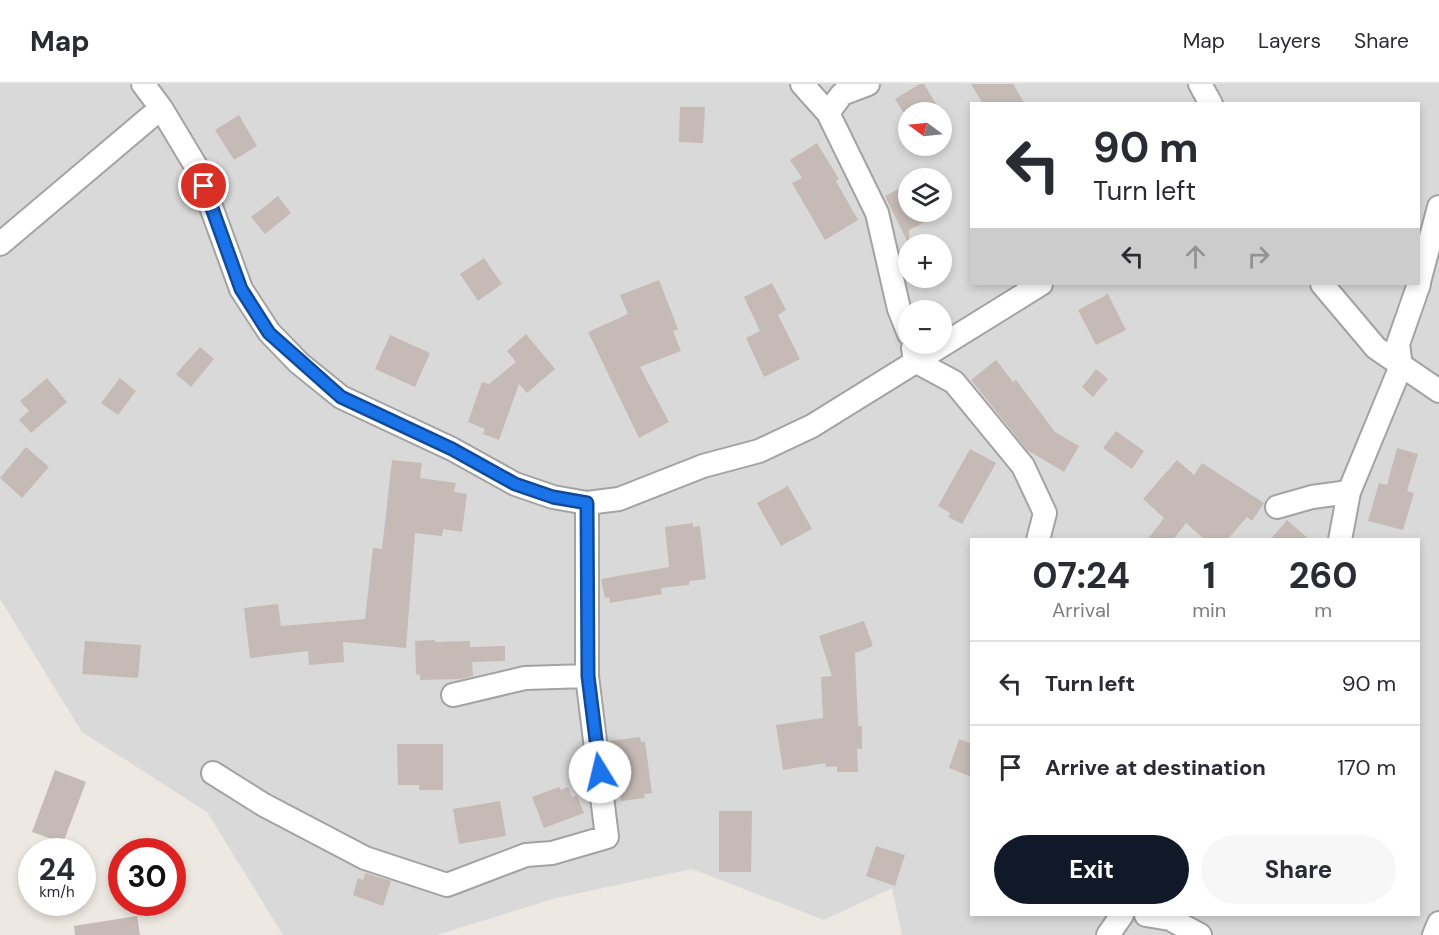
<!DOCTYPE html>
<meta charset="utf-8">
<style>
body{margin:0;font-family:"DM Sans",sans-serif;background:#f7f7f7;color:#2b2b33;height:100vh;display:flex;flex-direction:column;font-size:22px;white-space:nowrap}
*{box-sizing:border-box;margin:0}
p{font-size:20px;color:#7c7c81}
.icon{flex:none;width:33px;height:33px;fill:none;stroke:currentColor;stroke-width:2;stroke-linecap:round;stroke-linejoin:round}
.map{position:relative;flex:1;overflow:hidden}
.details{position:absolute;left:970px;top:454px;width:450px;height:378px;display:flex;flex-direction:column;background:#fff;border-radius:0px;box-shadow:0 3px 9px #0003}
.details>*{flex:none}
.top-card{position:absolute;left:970px;top:18px;width:450px;height:183px;border-radius:0px;box-shadow:0 3px 9px #0003;background:#fff;color:#2b2b33;overflow:hidden}
.needle{width:39px;rotate:285deg}
.fabs{position:absolute;left:898px;top:18px;display:grid;gap:12px}
.fabs a{display:grid;place-items:center;width:54px;height:54px;border-radius:50%;background:#fff;box-shadow:0 3px 9px #0003;font-size:30px}
.speed{position:absolute;left:18px;top:754px;display:flex;gap:12px;font-size:30px;font-weight:700;text-align:center}
.speed>*{display:grid;place-content:center;width:78px;height:78px;border-radius:50%;background:#fff;box-shadow:0 3px 9px #0003;line-height:1}
.speed small{font-size:15px;font-weight:400}
.speed .limit{border:9px solid #d22;background:#fff;color:#111}
.pin{position:absolute;display:grid;place-items:center;width:51px;height:51px;color:#fff;margin:-26px;border:3px solid #fff;border-radius:50%;box-shadow:0 2px 6px #0007}
.me{position:absolute;width:66px;margin:-33px;rotate:351deg;stroke-linejoin:round;filter:drop-shadow(0 0 4px #0008)}
.turn{display:flex;align-items:center;gap:21px;height:126px;padding:0 24px;font-size:27px}
.turn .icon{width:78px;height:78px;stroke-width:2.5}
.turn b{display:block;font-size:42px;line-height:51px}
.lanes{display:flex;align-items:center;height:57px;padding:0 24px;background:#0003;justify-content:center;gap:30px;direction:ltr}
.lanes .off{opacity:.35}
.eta{display:flex;justify-content:space-evenly;align-items:center;height:102px;text-align:center}
.eta b{font-size:36px;font-weight:700;line-height:42px}
.action{display:flex;gap:12px;margin-top:auto;padding:12px 24px}
.action a{flex:1;height:69px;border-radius:36px;background:#111827;color:#fff;font-size:24px;font-weight:700;line-height:69px;text-align:center}
.action a+a{background:#f7f7f7;color:#2b2b33}
ul{padding:0;list-style:none}
li{display:flex;align-items:center;gap:18px;height:84px;padding:0 24px;border-top:2px solid #e1e1e2}
li div{flex:1}
li b{display:block;font-size:22px}
li em{font-style:normal}
header{display:flex;align-items:center;gap:36px;box-sizing:border-box;height:84px;padding:0 30px;background:#fff;border-bottom:2px solid #e1e1e2}
header strong{font-size:28px}
nav{display:flex;gap:33px;margin-inline-start:auto;font-size:21px}
.map>svg:first-child{display:block}
</style>
<header>
<strong>Map</strong>
<nav><a>Map</a><a>Layers</a><a>Share</a></nav>
</header>
<div class="map">
<svg width="1439" height="851" viewBox="0 0 1439 851">
<rect width="100%" height="100%" fill="#ede8e1"/>
<path fill="#dad9d9" fill-rule="evenodd" d="M0,0H1439V851H902L892,804L824,836L692,785L556,814L437,851H283L207,728L82,648L0,515ZM972,20H1419V200H972ZM909,28H942V62H909ZM909,94H942V128H909ZM909,160H942V194H909ZM909,226H942V260H909ZM972,456H1419V831H972Z"/>
<path fill="#c5bab5" d="M920,0H924L941,28H903L895,15Z
M971,0H1013L1025,20H983Z
M680,23H705L703,59L679,58Z
M239,31L257,62L234,76L215,46Z
M817,59L839,95L836,97L858,136L825,156L792,99L802,94L790,76Z
M904,102L909,111V128H945L909,146V161L885,112Z
M278,112L291,129L265,150L251,133Z
M484,174L502,200L478,217L460,190Z
M659,196L678,245L673,247L681,267L640,283L669,338L639,354L588,248L628,230L620,211Z
M772,199L786,226L778,231L800,275L764,293L746,254L760,247L744,213Z
M1108,210L1126,246L1096,261L1078,226Z
M526,250L555,285L527,309L519,300L499,356L483,350L485,345L468,338L482,298L489,300L516,278L507,267Z
M390,251L430,269L415,303L375,285Z
M200,263L214,275L191,303L176,290Z
M996,276L1013,298L1016,296L1055,348L1079,362L1064,388L1027,366L971,296Z
M1096,285L1108,295L1093,313L1082,303Z
M47,294L67,318L31,349L19,336L29,327L20,317Z
M120,294L136,307L118,331L101,319Z
M1116,347L1144,367L1132,385L1103,364Z
M26,363L49,383L22,414L0,394Z
M1397,364L1418,370L1407,407L1414,409L1403,446L1368,437L1379,399L1387,401Z
M970,365L996,379L962,440L948,433L950,429L938,422Z
M392,376L422,379L420,394L456,399L454,408L467,410L462,448L443,445L442,452L415,449L406,564L343,558L344,578L309,581L308,567L250,574L244,524L278,520L281,542L365,535L373,464L382,465Z
M1177,376L1194,391L1202,379L1264,419L1252,437L1247,433L1227,456H1205L1186,439L1173,456H1147L1164,434L1143,415Z
M788,402L812,445L781,462L757,419Z
M1287,436L1310,456H1270Z
M693,439V443L700,442L706,495L689,497V501L661,504L662,510L610,519L609,513L605,514L601,495L669,483L665,443Z
M864,537L873,562L855,569L858,642H862V665H857L858,688H837V682L826,683L825,679L783,686L776,641L823,634L821,593L832,592L819,552Z
M435,556V558L470,557V563L505,562V577L472,578L473,592L461,595L420,596V590L416,591L415,557Z
M85,557L141,561L138,594L82,590Z
M640,653L641,658H645L652,709L644,710L645,714L621,717L620,710H615L609,657Z
M959,655L972,660V693L949,684Z
M397,660H443V706H419V701H398Z
M55,686L86,698L63,759L32,748Z
M559,703L561,706L568,703L572,713L577,712L584,729L544,744L532,713Z
M500,717L506,752L459,760L453,725Z
M719,727H752L751,788H719Z
M876,762L905,771L895,802L866,792Z
M365,789L391,797L383,822L353,811L358,794L363,796Z
M137,832L140,851H75L74,842Z"/>
<g fill="none" stroke-linecap="round" stroke-linejoin="round">
<defs>
<path id="minor" d="M143,0L161,24L197,84L241,205L269,248L299,279L341,313L452,365L515,400L553,413L587,419L619,415L703,382L759,367L812,342L1041,200
M802,0L828,29L877,129L899,225L909,250
M1200,0L1211,20
M828,29L842,10L868,0
M0,160L161,24
M1419,198L1439,123
M1322,200L1376,264L1439,307
M913,264L915,277L954,298L1023,382L1045,429L1038,456
M1277,423L1312,413L1349,408
M1340,456L1349,408L1401,282L1398,260L1419,200
M453,611L525,594L587,592V419
M213,689L264,721L365,774L447,801L526,771L552,769L607,753L587,592
M1146,831L1170,835L1200,851
M1108,851L1122,831
M1434,851L1439,839"/>
</defs>
<use href="#minor" stroke="#a3a3a3" stroke-width="26"/>
<use href="#minor" stroke="#fff" stroke-width="22"/>
</g>
<g fill="none" stroke-linecap="round" stroke-linejoin="round">
<defs>
<path id="route" d="M204,102L241,205L269,249L341,313L452,365L515,400L553,413L587,419L588,592L600,688"/>
</defs>
<use href="#route" stroke="#114b97" stroke-width="15"/>
<use href="#route" stroke="#1a73e8" stroke-width="10"/>
</g>
</svg>
<div class="fabs">
<a><svg class="needle" viewBox="-14 -14 28 28"><path d="M0-13l5 13h-10z" fill="#e53935"/><path d="M0 13l5-13h-10z" fill="#7c7c81"/></svg></a>
<a><svg class="icon" aria-label="layers" viewBox="0 0 24 24"><path d="M12 4l9 5-9 5-9-5zM3 14l9 5 9-5"/></svg></a>
<a>+</a>
<a>−</a>
</div>
<div class="speed"><div>24<small>km/h</small></div><div class="limit">30</div></div>
<div class="pin" style="left:204px;top:102px;background:#d93025"><svg class="icon" aria-label="arrive" viewBox="0 0 24 24"><path d="M6 21V4h12l-3 4 3 4H6"/></svg></div>
<svg class="me" style="left:600px;top:688px" viewBox="-20 -20 40 40"><circle r="19" fill="#fff"/><path d="M0-13L10 11 0 6-10 11z" fill="#1a73e8"/></svg>
<div class="top-card">
<div class="turn"><svg class="icon" aria-label="left" viewBox="0 0 24 24"><path d="M17 20v-9H6M10 6l-5 5 5 5"/></svg><div><b>90 m</b>Turn left</div></div>
<div class="lanes"><svg class="icon" aria-label="left" viewBox="0 0 24 24"><path d="M17 20v-9H6M10 6l-5 5 5 5"/></svg><svg class="icon off" aria-label="ahead" viewBox="0 0 24 24"><path d="M12 20V5M6 11l6-6 6 6"/></svg><svg class="icon off" aria-label="right" viewBox="0 0 24 24"><path d="M7 20v-9h11M14 6l5 5-5 5"/></svg></div>
</div>
<section class="details">
<div class="eta">
<div><b>07:24</b><p>Arrival</p></div>
<div><b>1</b><p>min</p></div>
<div><b>260</b><p>m</p></div>
</div>
<ul>
<li><svg class="icon" aria-label="left" viewBox="0 0 24 24"><path d="M17 20v-9H6M10 6l-5 5 5 5"/></svg><div><b>Turn left</b></div><em>90 m</em></li>
<li><svg class="icon" aria-label="arrive" viewBox="0 0 24 24"><path d="M6 21V4h12l-3 4 3 4H6"/></svg><div><b>Arrive at destination</b></div><em>170 m</em></li>
</ul>
<div class="action"><a>Exit</a><a>Share</a></div>
</section>
</div>
